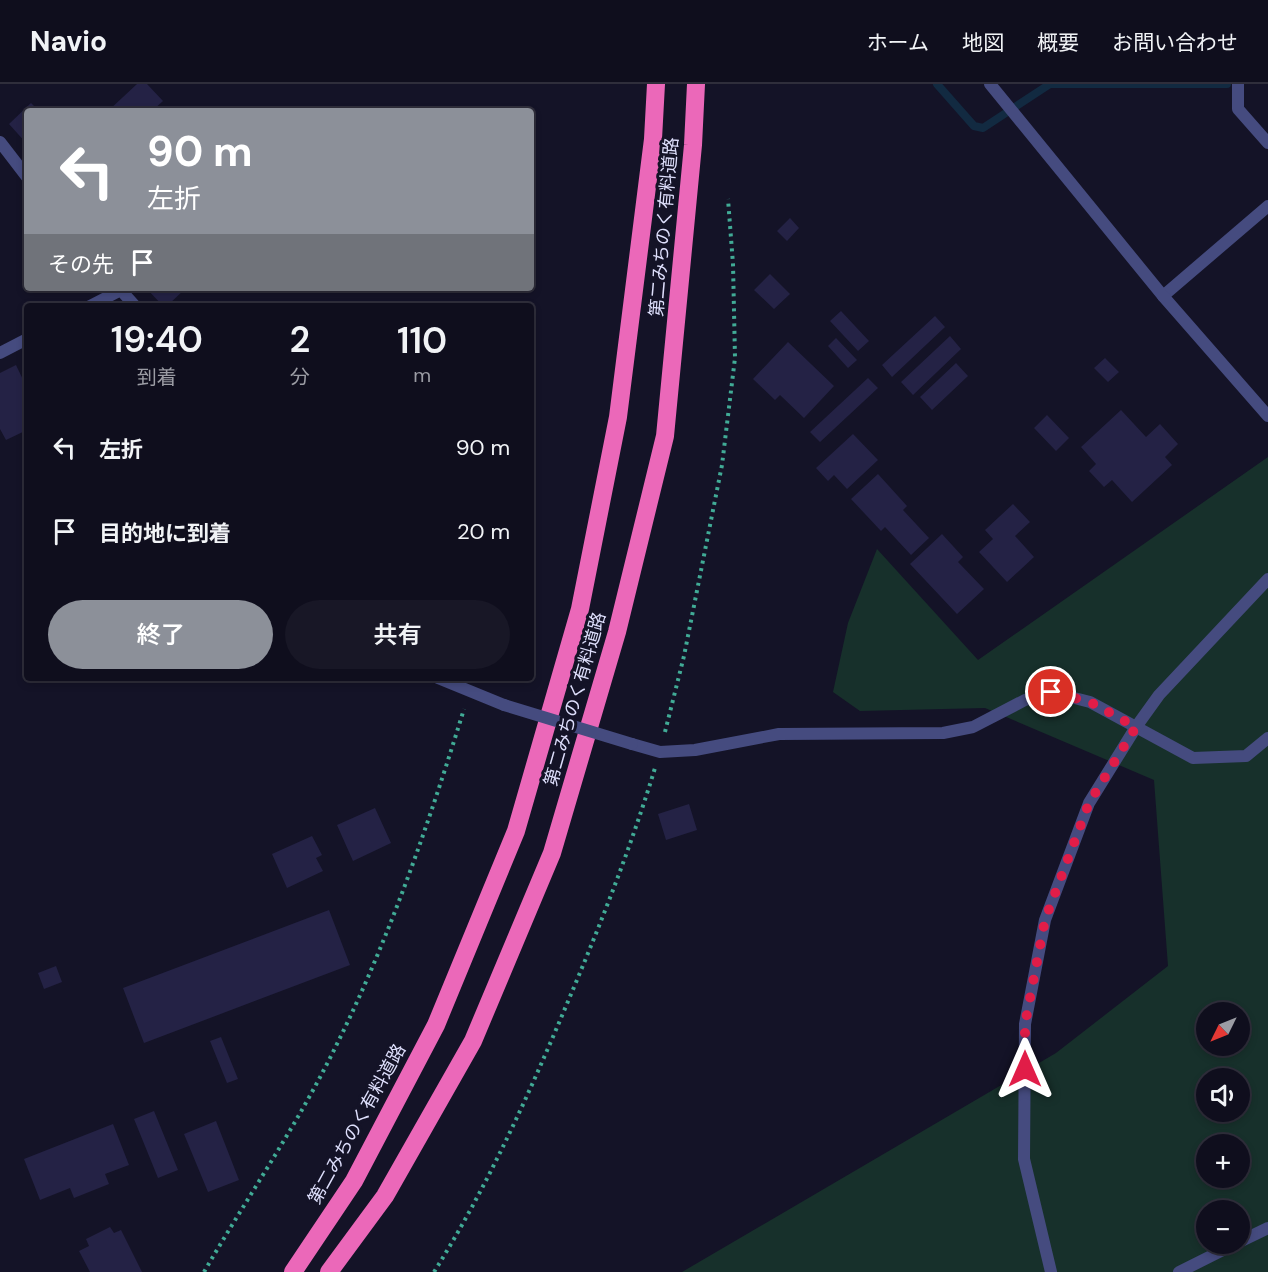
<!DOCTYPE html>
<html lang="ja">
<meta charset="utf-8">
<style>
body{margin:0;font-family:"DM Sans","Noto Sans JP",sans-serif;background:#181726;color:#f1f3f6;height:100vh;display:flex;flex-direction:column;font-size:22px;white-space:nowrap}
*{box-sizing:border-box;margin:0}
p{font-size:20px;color:#9b9ca4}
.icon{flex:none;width:33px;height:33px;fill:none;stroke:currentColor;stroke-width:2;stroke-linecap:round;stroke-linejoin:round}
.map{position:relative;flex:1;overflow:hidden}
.details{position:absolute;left:24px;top:219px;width:510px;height:378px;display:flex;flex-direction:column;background:#0f0e1d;border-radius:6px;box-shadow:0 3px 9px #0003,0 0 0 2px #2f2e3b}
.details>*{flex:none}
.banner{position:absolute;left:24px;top:24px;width:510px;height:183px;border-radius:6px;box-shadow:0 3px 9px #0003,0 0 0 2px #2f2e3b;background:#8c9099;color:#fff;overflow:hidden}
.needle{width:39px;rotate:227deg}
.tools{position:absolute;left:1196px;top:918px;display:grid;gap:12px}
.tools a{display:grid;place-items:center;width:54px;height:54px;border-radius:50%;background:#0f0e1d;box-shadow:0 3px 9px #0003,0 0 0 2px #2f2e3b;font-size:30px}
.pin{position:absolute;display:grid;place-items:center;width:51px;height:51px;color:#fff;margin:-26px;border:3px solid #fff;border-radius:50%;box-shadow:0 2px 6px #0007}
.me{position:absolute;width:66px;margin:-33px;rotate:0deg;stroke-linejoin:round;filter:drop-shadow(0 0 4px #0008)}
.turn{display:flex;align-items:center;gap:21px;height:126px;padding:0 24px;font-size:27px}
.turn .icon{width:78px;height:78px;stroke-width:2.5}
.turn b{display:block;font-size:42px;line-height:51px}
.then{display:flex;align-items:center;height:57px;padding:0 24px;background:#0003;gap:12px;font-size:22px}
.eta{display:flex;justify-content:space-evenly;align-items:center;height:102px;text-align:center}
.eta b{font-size:36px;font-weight:600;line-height:42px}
.button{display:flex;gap:12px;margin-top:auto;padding:12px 24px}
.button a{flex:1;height:69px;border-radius:36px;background:#8c9099;color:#fff;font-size:24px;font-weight:600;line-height:69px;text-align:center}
.button a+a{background:#181726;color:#f1f3f6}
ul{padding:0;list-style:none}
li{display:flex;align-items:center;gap:18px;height:84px;padding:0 24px}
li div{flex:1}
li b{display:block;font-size:22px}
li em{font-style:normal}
header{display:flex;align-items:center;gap:36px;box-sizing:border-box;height:84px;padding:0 30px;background:#0f0e1d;border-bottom:2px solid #2f2e3b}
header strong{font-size:28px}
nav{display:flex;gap:33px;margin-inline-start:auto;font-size:21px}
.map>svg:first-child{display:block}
</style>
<header>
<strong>Navio</strong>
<nav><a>ホーム</a><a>地図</a><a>概要</a><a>お問い合わせ</a></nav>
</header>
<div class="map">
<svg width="1268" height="1188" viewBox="0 0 1268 1188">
<rect width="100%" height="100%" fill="#141327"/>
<path fill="#17302b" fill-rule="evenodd" d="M1268,373V1188H682L1056,969L1168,882L1154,696L985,624L860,627L833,608L848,539L877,465L978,576ZM1206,928H1239V962H1206ZM1206,994H1239V1028H1206ZM1206,1060H1239V1094H1206ZM1206,1126H1239V1160H1206Z"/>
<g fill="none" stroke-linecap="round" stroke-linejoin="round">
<path stroke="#122a41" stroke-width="8" d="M937,0L974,42L983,44L1050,0H1227"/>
</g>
<path fill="#242245" d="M137,0H147L163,17L152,27H108Z
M31,19L39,27H27V60L9,40Z
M790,134L799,144L787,157L777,147Z
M770,190L790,210L774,225L754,206Z
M146,204H186L167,222H163Z
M841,227L869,257L858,267L830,237Z
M935,232L945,243L892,293L882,281Z
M950,252L961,265L913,311L901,298Z
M836,254L857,276L848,284L828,262Z
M788,258L834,302L804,334L780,311L775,316L753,295Z
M1105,274L1119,288L1108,298L1094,284Z
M956,279L968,292L932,326L920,313Z
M16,281L27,304V317L25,318L27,322V346L6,356L0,345V289Z
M868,294L878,304L820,358L810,348Z
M1121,326L1146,353L1160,340L1178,360L1165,373L1172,381L1132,418L1112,396L1104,403L1089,387L1096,380L1081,363Z
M1047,331L1069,354L1056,367L1034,344Z
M853,350L878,376L847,405L834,391L828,397L816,384Z
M878,390L907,422L903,426L929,454L911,471L885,443L881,447L851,415Z
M1013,420L1030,438L1015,452L1034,473L1007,498L979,468L993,455L985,446Z
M942,450L963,473L958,478L984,505L957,530L910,480Z
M689,720L697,746L666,756L658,730Z
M375,724L391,759L353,777L337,741Z
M312,752L322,771L316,774L323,787L287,804L272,770Z
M329,826L350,881L144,959L123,904Z
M56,882L62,898L44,905L38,889Z
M221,953L238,995L227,999L210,957Z
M154,1027L178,1086L158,1094L134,1035Z
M216,1037L239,1096L208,1108L184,1050Z
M113,1040L129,1081L105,1090L109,1100L74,1114L70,1104L40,1116L24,1075Z
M110,1143L114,1149L121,1146L142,1188H90L79,1167L89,1162L86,1155Z"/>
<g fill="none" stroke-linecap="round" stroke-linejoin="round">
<path stroke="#41ab96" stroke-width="4" stroke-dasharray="3 4.5" stroke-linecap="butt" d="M665,648L684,572L722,381L735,274L733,180L728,115
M204,1188C241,1124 283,1062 318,997C381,879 425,752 464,625
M434,1188C488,1102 530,1008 569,915C601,839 631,763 655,684"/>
<path stroke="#454b7f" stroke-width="12" d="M1238,0V25L1268,59
M1163,212L1268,122"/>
<path stroke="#454b7f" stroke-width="12" d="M0,58L27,93
M119,204L135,222
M90,222L121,206
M0,269L27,255
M438,594L504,621
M632,660L660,668L695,666L779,650L943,649L973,643L1025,616L1051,608L1090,618L1193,674L1246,672L1268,654
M1239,1158L1268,1144
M1179,1188L1235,1160"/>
<path stroke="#454b7f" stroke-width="12" d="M990,0L1163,212L1268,332
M1051,1188L1024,1075L1025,940L1045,836L1089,719L1136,643L1159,611L1268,495"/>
<path stroke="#eb68b9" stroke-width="18" d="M293,1188L354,1097L436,941L516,747L580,525L618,333L653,55L656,0
M329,1188L385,1112L473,957L552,769L617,548L665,352L693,61L696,0"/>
<path stroke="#454b7f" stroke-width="12" d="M504,621L632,660"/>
</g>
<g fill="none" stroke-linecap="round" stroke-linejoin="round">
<path stroke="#e11d48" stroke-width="10" stroke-dasharray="0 18" d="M1025,985V940L1045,836L1089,719L1136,643L1090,618L1051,608"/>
</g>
<g text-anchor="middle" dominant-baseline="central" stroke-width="6" stroke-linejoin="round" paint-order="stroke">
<g font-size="18" fill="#dddefb" stroke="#141327">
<text transform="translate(664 143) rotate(-85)">第二みちのく有料道路</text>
<text transform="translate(575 615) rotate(-74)">第二みちのく有料道路</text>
<text transform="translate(357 1040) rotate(-61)">第二みちのく有料道路</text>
</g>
</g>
</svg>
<div class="tools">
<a><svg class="needle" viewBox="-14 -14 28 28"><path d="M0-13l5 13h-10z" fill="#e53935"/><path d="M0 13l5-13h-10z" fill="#9b9ca4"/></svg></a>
<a><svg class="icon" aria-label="sound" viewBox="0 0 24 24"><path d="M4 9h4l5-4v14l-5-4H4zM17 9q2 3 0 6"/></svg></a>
<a>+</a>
<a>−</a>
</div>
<div class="pin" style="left:1051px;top:608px;background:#d93025"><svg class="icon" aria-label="arrive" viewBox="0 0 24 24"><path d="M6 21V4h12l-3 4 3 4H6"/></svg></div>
<svg class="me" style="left:1025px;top:985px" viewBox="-20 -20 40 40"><path d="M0-17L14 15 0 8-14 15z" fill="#e11d48" stroke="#fff" stroke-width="4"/></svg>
<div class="banner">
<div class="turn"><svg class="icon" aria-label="left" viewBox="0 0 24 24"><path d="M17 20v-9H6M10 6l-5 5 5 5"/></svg><div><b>90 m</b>左折</div></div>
<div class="then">その先<svg class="icon" aria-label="arrive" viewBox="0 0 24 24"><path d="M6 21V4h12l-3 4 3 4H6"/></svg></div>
</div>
<section class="details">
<div class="eta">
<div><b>19:40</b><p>到着</p></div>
<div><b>2</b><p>分</p></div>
<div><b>110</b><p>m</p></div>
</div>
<ul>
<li><svg class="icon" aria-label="left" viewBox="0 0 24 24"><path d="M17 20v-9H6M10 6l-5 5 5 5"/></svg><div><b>左折</b></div><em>90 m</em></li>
<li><svg class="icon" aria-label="arrive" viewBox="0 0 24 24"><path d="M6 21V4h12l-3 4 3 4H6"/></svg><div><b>目的地に到着</b></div><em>20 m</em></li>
</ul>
<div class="button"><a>終了</a><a>共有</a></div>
</section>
</div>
